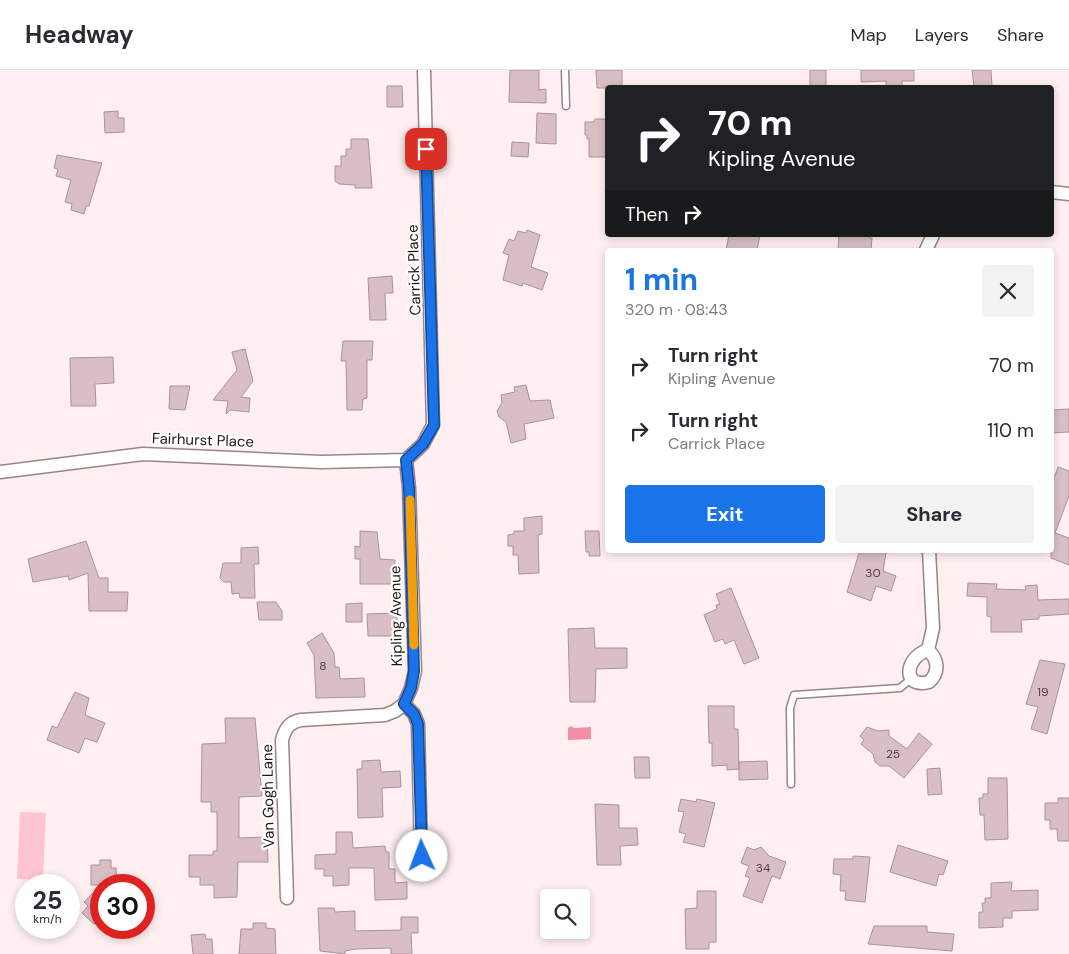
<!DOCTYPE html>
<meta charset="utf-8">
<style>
body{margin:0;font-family:"DM Sans",sans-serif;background:#f2f2f3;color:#2b2b33;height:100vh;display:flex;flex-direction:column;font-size:19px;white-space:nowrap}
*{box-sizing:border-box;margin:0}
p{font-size:16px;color:#7c7c81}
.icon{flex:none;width:28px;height:28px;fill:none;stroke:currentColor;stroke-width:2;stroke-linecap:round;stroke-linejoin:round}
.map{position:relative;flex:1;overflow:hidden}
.side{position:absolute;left:605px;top:178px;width:449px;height:305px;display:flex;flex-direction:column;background:#fff;border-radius:5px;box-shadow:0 2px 8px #0003}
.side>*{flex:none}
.guide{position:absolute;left:605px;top:15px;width:449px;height:152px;border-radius:5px;box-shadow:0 2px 8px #0003;background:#202124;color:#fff;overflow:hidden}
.controls{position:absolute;left:540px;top:819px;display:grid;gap:10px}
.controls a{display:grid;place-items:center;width:50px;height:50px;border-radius:5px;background:#fff;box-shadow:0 2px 8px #0003;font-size:25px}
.speed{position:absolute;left:15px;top:804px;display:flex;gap:10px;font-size:25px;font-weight:700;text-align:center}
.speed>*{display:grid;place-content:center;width:65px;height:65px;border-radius:50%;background:#fff;box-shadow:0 2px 8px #0003;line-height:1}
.speed small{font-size:12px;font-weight:400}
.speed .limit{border:8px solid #d22;background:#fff;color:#111}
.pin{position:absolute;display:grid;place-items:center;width:42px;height:42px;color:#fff;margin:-21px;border-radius:10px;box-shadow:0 2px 8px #0006}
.me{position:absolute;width:55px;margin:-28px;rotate:358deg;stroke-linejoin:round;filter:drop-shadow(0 0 4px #0008)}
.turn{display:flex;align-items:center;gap:18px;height:105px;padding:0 20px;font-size:22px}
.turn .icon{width:65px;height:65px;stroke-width:2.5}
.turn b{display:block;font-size:35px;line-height:42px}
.then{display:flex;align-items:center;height:48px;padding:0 20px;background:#0003;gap:10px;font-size:19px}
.round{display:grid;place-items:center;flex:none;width:52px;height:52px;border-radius:5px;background:#f2f2f3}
.headline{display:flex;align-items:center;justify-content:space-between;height:85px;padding:0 20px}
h1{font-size:30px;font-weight:700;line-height:38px;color:#1a73e8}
.action{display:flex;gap:10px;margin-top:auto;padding:10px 20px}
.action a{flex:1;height:58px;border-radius:5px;background:#1a73e8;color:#fff;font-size:20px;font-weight:700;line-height:58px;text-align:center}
.action a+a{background:#f2f2f3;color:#2b2b33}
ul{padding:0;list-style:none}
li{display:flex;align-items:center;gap:15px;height:65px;padding:0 20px}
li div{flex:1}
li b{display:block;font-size:19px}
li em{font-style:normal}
header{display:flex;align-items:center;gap:30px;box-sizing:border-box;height:70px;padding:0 25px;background:#fff;border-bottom:1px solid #e1e1e2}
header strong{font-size:24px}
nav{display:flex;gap:28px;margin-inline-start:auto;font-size:18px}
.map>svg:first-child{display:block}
</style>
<header>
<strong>Headway</strong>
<nav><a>Map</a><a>Layers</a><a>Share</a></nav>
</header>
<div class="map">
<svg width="1069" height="884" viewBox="0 0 1069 884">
<rect width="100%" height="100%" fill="#ffeff1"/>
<path fill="#fec5d1" d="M20,742L46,743L43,810L17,809Z"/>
<path fill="#f28ea6" d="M571,656L574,658L591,657V669L568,670V658Z"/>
<path fill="#d9bfc4" stroke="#aa9297" d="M510,0H539V20L546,19V33L509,32Z
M596,0H622V18H597Z
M810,0H826V16H810Z
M861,0H914V11H902V18H886V11L861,12Z
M972,0H991L992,16L974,17Z
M387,16H402L403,37H387Z
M118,41V48H124V62L105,63L104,42Z
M537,43L556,44V74L536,73Z
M595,49H608L606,87H589V69H587V65H585V52H594Z
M351,69H368L372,118H355V115L339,114L335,111V96H341V86H346V79H351Z
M512,72L529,73L528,87L511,86Z
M57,85L102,93L89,136H86L84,144L71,140L72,134L65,132L71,110L56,106L58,99L54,98Z
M527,160L540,165L531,197L548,203L542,220L523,213L522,216L503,210L509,185L503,183L509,169L514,171L518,161L526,163Z
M729,165H760L757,180H726Z
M839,165H869V168H872L871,180H838Z
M392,206L393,223H385L386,250H370L368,208Z
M343,271H373L372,290H367V328L363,329L362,340H347L346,291H341Z
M245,279L253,311L241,327L250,328L249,342L230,340L226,344L228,331L213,330L237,300L232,282Z
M113,287L114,313L95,314L96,336H71L70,288Z
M526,315L530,331L550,330L554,348L524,354L526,369L511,373L506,352L499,347L497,341L502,333L501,325L515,322L514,317Z
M170,316H190L185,340L169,339Z
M1069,339V362L1051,363V340Z
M1058,397L1069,401V426L1055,463L1069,468V495L1051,488V404L1055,406Z
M542,446V464L538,465L539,503L519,504L518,485H513V476H508V465L514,464V461H524V448Z
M360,461L377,462L380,489L395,490L394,514H360V489H355V476L360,477Z
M585,461H599L600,486H589V482H586Z
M86,471L99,508H108V522H128L127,541H89L88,503L69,510L68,506L33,512L28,489Z
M258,477L259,494H254L255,528H240L239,523L232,524L231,512H224L220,508L223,493H241V478Z
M860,480H877L886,483L883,501L896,506L891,521L876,516L871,531L847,522Z
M968,513L997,514L996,519L1026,520L1025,516L1037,515L1038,530L1069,529V544L1039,546V549L1021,550L1022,562H991V547L987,546V527L967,526Z
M731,518L759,588L744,594L734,570L725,574L723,569L715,572L704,545L717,539L716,535L720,534L716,524Z
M257,532H276L282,541V550H259Z
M362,533V552H346V534Z
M397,543V566H368L367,544Z
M594,558L595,578H627V598L596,599L595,632H570L568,559Z
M322,563L334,583L335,597H339L340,609L364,608L365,627L316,628L314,585L307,573Z
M1040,590L1065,594L1047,664L1031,659L1038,637L1026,634Z
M75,622L89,628L85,645L105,653L97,672L85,668L79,683L47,670L52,656L57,658Z
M708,636H734V659H738L739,699L727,700V695L712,696V673H709Z
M225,648H255L262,726L239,727V768L267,767L268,792H238L237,827L214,828V815H200V807H189V785H213V781H217V742H211V732H201L202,674L226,673Z
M867,657L878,661L889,660V666L907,679L919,663L932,674L904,708L889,696H880L875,692L873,684L861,674L864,670L860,666Z
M634,687H649L650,708H635Z
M380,690L381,702L400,701L401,717L382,718L383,747L358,748L357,699H362V691Z
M767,691L768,709L739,710V692Z
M940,698L942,724L928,725L927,699Z
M988,708H1007L1008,769L985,770L984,745H980L979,728H983V724H988Z
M1058,728H1069V771H1058L1057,759H1050V750H1045V733H1058Z
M681,729L696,732L697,729L715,733L704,777L683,772L686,764L679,762L684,742L678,741Z
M595,734L619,735V758H637L638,775L620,776L621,795H597Z
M336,762H352L353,778L385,776L386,782H389V799H395V813L407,812V829L375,830L374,798H349V815L333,816V806H324V799H315V785L336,784Z
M898,775L948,791L943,805L939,804L936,816L890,802Z
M747,777L754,780L761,777L769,786L786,792L780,809L772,806L762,833L743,826L750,808L745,806L749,796L741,793Z
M853,786L870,787L865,832L845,830L846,821H840L841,805L833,804L834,789H853Z
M100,790H111V798H116L117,815H101V848L94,854L82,843L88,836L84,832L101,815H91V795H100Z
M1012,812L1011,821L1038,820V840L1012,841V848H1003V857L979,858V842H983L982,833H985V828H991V813Z
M697,821H716V872H709V879H686L685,839L697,838Z
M318,838H334L335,842L355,841V861L401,860V847H418V863H411L412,884H391V878L356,879L345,881V884L320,881Z
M253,853H266V858L275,859L276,884H239L241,859H253Z
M874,856H927V862L954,864L952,881L868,874Z
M205,864L206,869H212L213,884H193L191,865Z"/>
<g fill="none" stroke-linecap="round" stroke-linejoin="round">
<defs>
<path id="lane" d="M565,0L566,36
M791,714L790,638L794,625L900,618L912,608"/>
<path id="street" d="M1051,122L1069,124
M926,180L933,165
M406,390L409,418L415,601L411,618L404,634L414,644L418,654L421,786
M406,390L423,374L433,355L424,0
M0,402L143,384L321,392L406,390
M928,580L933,558L929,480
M928,580C938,589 940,602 929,612C902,619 904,588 928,580Z
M287,828L282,670C285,659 289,652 301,650L385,645L395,641L404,634"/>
</defs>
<use href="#lane" stroke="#9b8388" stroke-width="9"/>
<use href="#street" stroke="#9b8388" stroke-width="15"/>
<use href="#lane" stroke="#fff" stroke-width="6"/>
<use href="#street" stroke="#fff" stroke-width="12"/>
</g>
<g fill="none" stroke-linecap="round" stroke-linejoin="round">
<defs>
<path id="route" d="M422,786L418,654L414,644L404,634L411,618L414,601L409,418L406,390L423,374L434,355L426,79"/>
</defs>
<use href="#route" stroke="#114b97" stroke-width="12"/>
<use href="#route" stroke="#1a73e8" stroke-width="9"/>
<path stroke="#f59e0b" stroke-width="9" d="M410,430L414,575"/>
</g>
<g text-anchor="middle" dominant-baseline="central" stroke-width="4.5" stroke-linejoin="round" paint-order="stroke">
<g font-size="12" fill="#4d4042">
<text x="873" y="503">30</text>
<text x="323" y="596">8</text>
<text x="1043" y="622">19</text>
<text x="893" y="684">25</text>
<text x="763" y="798">34</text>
</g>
<g font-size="15" fill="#1e1517" stroke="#fff">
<text transform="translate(414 200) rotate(-92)">Carrick Place</text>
<text transform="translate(203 370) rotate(2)">Fairhurst Place</text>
<text transform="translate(396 546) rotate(-91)">Kipling Avenue</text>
<text transform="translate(268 726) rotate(-91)">Van Gogh Lane</text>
</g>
</g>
</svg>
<div class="controls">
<a><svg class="icon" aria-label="search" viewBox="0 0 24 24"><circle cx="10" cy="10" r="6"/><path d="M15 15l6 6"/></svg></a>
</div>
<div class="speed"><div>25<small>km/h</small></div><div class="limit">30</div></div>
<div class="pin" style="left:426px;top:79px;background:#d93025"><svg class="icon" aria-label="arrive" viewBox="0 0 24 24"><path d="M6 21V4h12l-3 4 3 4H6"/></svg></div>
<svg class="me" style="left:422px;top:786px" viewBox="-20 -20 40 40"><circle r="19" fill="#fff"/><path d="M0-13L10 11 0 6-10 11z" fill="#1a73e8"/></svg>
<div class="guide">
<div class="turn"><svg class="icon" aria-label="right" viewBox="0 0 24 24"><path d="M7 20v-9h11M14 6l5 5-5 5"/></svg><div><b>70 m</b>Kipling Avenue</div></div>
<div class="then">Then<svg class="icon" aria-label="right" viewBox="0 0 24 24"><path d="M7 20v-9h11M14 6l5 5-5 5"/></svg></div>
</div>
<section class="side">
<div class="headline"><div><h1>1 min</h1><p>320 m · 08:43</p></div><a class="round"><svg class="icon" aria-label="close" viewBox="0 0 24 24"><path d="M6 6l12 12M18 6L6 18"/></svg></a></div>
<ul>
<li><svg class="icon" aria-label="right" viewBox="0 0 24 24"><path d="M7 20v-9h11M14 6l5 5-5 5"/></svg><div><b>Turn right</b><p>Kipling Avenue</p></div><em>70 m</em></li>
<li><svg class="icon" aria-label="right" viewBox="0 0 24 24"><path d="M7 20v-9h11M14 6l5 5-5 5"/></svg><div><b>Turn right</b><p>Carrick Place</p></div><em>110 m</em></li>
</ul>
<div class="action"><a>Exit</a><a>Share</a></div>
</section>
</div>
